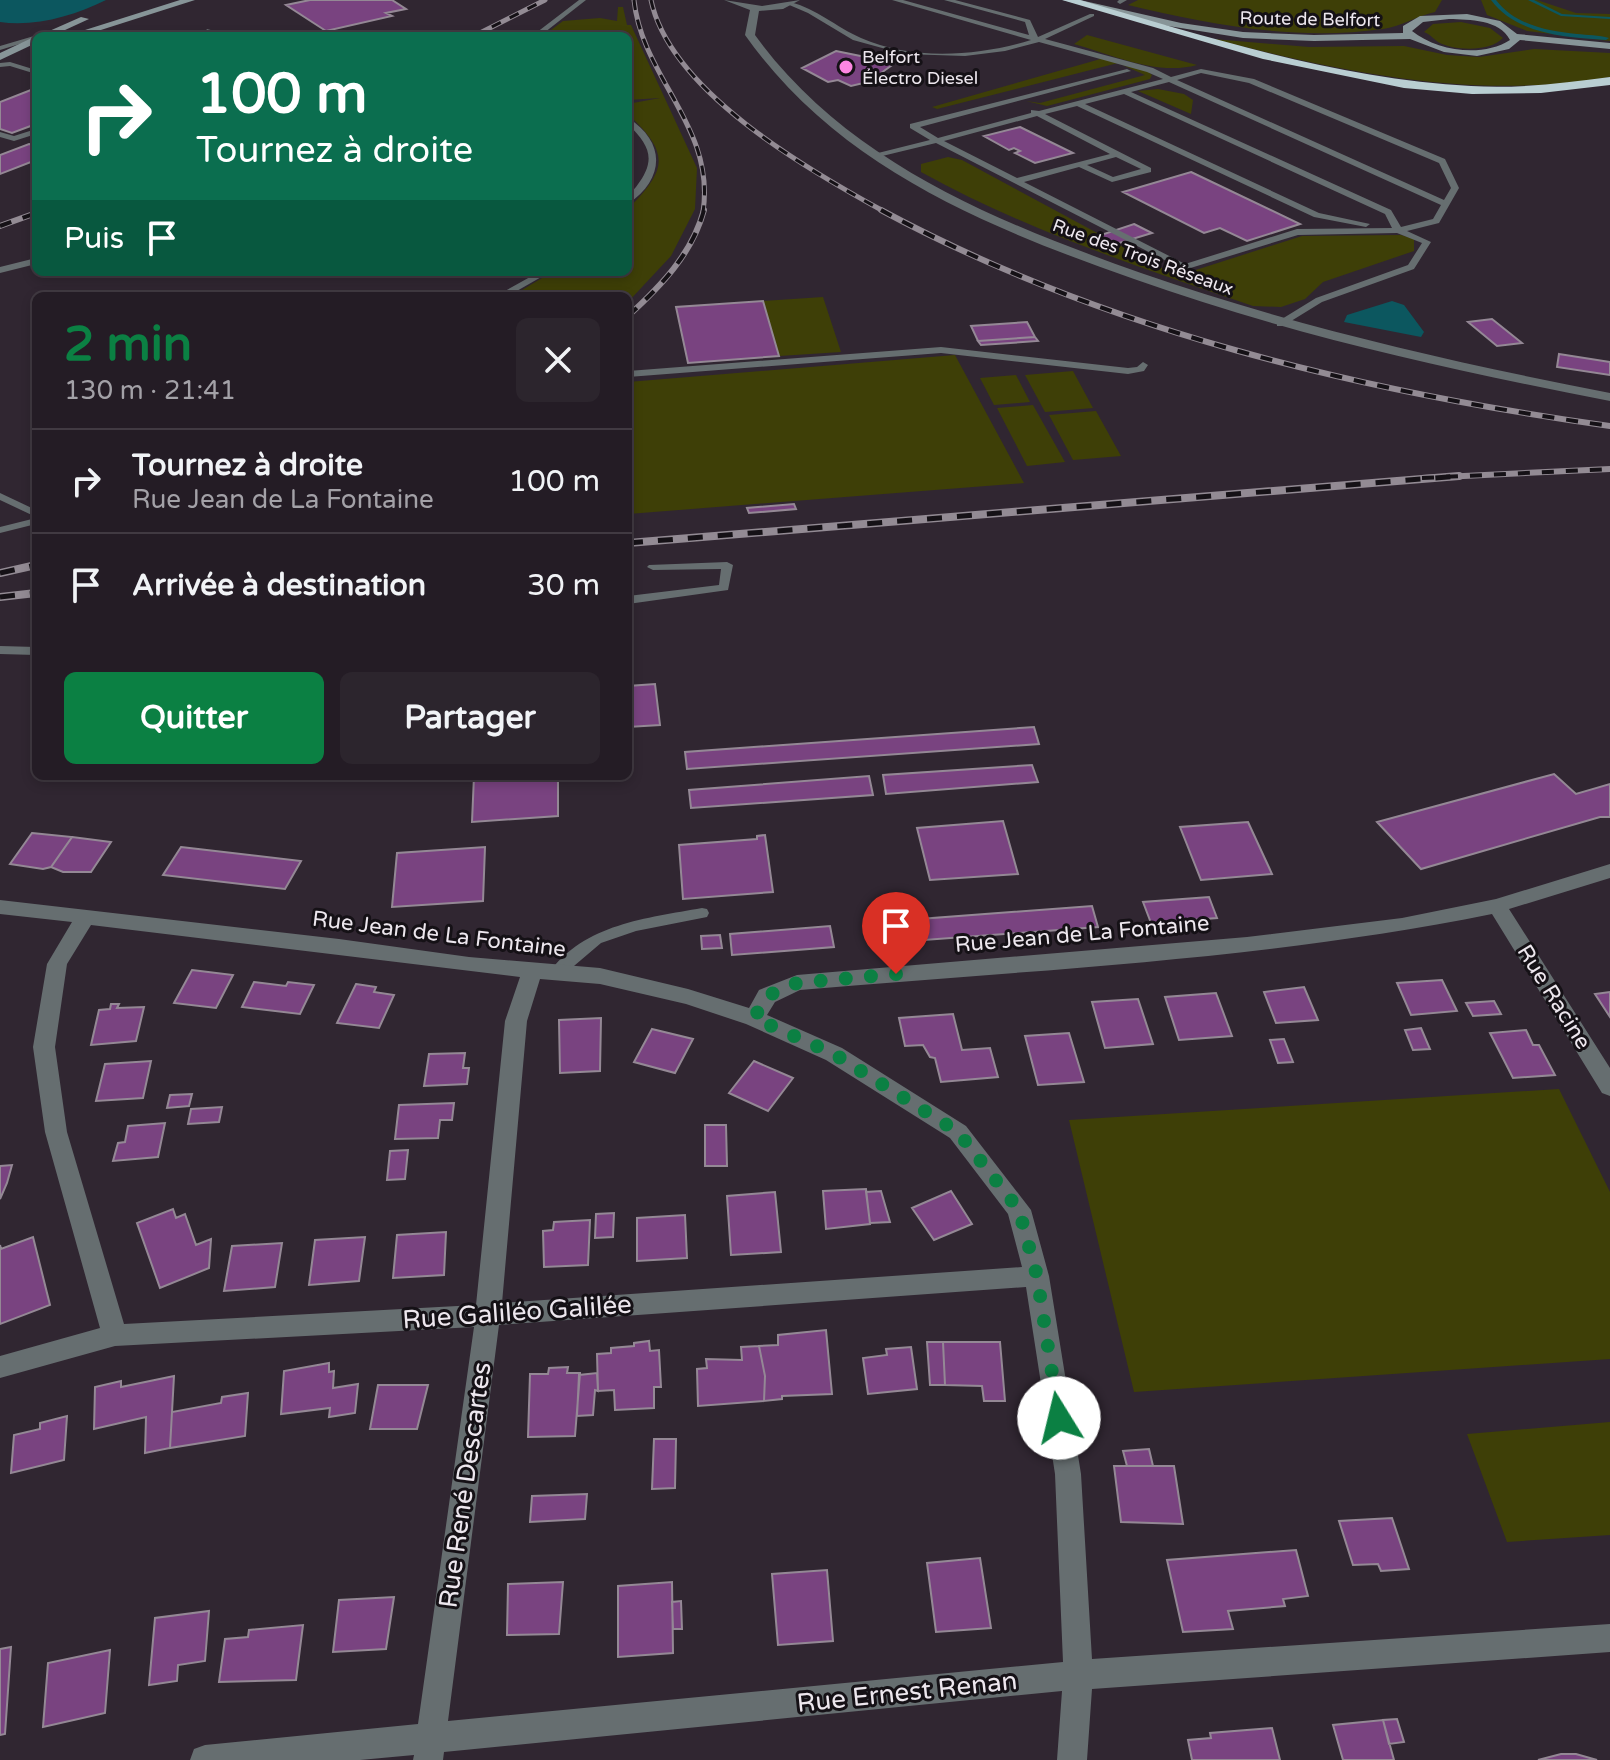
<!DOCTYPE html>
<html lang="fr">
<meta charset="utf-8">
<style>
body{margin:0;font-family:"Varela Round",sans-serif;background:#2c252d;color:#f1f3f6;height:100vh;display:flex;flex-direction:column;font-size:30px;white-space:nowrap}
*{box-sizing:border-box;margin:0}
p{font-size:26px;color:#a3a1a7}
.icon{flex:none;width:44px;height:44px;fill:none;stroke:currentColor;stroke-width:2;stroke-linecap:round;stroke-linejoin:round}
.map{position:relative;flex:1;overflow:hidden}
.sheet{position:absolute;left:32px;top:292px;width:600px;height:488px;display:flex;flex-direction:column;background:#241c25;border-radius:12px;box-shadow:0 4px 12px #0003,0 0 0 2px #413a42}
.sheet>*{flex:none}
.top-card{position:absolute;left:32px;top:32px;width:600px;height:244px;border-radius:12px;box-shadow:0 4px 12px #0003,0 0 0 2px #413a42;background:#0b6e4f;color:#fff;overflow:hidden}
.pin{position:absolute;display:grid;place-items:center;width:68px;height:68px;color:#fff;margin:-82px -34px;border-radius:50% 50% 50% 0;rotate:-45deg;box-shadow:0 0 8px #0007}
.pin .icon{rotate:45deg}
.me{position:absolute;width:88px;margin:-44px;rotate:351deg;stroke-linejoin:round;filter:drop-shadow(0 0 6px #0008)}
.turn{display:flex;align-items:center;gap:28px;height:168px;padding:0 32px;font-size:36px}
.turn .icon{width:104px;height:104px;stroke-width:2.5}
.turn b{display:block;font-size:56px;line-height:68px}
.then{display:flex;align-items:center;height:76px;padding:0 32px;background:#0003;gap:16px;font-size:30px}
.round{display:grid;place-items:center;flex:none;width:84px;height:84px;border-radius:12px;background:#2c252d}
.overview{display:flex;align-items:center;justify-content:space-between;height:136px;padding:0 32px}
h1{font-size:48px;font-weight:800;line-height:60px;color:#0b8043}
.button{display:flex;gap:16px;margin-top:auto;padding:16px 32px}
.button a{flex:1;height:92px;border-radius:12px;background:#0b8043;color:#fff;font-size:32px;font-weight:800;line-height:92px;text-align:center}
.button a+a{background:#2c252d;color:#f1f3f6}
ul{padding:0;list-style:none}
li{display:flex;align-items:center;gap:24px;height:104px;padding:0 32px;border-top:2px solid #413a42}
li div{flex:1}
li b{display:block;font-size:30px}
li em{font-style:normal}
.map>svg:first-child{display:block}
</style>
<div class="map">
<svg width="1610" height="1760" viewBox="0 0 1610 1760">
<rect width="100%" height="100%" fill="#302631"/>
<path fill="#3e3f07" d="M1138,0H1442L1435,12C1417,16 1400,27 1383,29C1296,41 1212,25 1128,5Z
M1481,0H1537L1576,13L1610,14V41L1527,31L1487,15Z
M618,7H623L627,25H631L697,168L695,209L671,256L628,302V296H512L552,272H628V209C666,170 671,155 630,116L633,103L660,98L628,100V36H543L563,21L600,18L617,21Z
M1461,22L1490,28L1503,38C1490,52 1454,51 1438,42C1436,41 1430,34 1424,32L1433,24Z
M1087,35L1197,65C1157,76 1113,55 1074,44Z
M1213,39L1309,47L1404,46L1447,55L1479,57L1534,49L1610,53V77C1475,101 1344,72 1213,39Z
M1104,58L1146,70L1152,75L1150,79L1047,106L1026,101L1040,103L1145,75L1118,63L937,109L932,107Z
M1158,89L1184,94L1193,100L1191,114L1138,91Z
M948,157L962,160L1177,276L1302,236L1401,235L1414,239V251L1323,282L1305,299L1281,307L1253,306C1139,267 1026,230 921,172V164Z
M823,297L841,352L779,356L763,301Z
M955,355L1024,483L628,514V382Z
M1073,371L1093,408L1045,412L1025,375Z
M1016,375L1030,402L994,405L980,378Z
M1033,405L1065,462L1027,466L997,408Z
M1096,411L1121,456L1073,460L1049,415Z
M1559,1089L1610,1192V1359L1134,1392L1069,1120Z
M1610,1422V1535L1507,1542L1467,1434Z"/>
<path fill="#0c575f" d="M0,0H106C74,16 35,27 0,22Z
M1392,301L1404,305L1424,332L1421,337L1344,322L1347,315Z"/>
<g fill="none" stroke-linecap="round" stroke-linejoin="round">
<path fill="#0c575f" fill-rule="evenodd" d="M1491,0H1496C1515,25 1547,31 1577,34C1587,35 1599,35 1609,38L1606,40C1566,37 1517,35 1491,0Z
M1528,0H1534L1562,14L1610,17V19L1561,16Z"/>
</g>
<path fill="#794380" stroke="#948895" stroke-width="2" d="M310,0H392L406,9L386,13L392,16L326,31L286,5Z
M836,51L895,63L881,73L889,77L851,86L838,80L828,82L802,68Z
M36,88V124L12,133L0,129V102Z
M1020,127L1073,153L1035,163L1015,153L1020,151L1014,148L1009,150L984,136Z
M29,144L36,146V160L0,174V155Z
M1191,172L1300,224L1247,241L1220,228L1204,233L1123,192Z
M1134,224L1152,233L1116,244L1095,237Z
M763,301L779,356L688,363L676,307Z
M1492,319L1522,343L1497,346L1468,322Z
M1027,322L1035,337L978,341L971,326Z
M1035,337L1038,341L981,345L978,341Z
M1559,354L1610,362V375L1557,367Z
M794,504L796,509L749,513L747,508Z
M655,684L660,725L628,727V686Z
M1034,727L1039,744L687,769L685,752Z
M1032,765L1038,782L886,794L883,775Z
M1554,774L1576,794L1610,784V817H1600L1421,869L1377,822Z
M474,776H558V816L472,822Z
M869,776L873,795L691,808L689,790Z
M1003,821L1018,874L930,880L917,828Z
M1248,822L1272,874L1201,880L1180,827Z
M32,833L72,837L51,867L43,869L10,864Z
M765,835L773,892L683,899L679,845L757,839V836Z
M72,837L111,842L91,872H63L51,867Z
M181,847L301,861L285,889L163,875Z
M485,847L483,901L392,907L397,853Z
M1209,897L1217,918L1151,923L1143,902Z
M1092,906L1098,927L884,943L880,922Z
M830,926L834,947L732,955L730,934Z
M720,935L722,948L702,949L701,936Z
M192,970L233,975L216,1008L174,1003Z
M1442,980L1457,1011L1411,1015L1397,983Z
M254,982L286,986L288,982L314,985L300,1014L242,1007Z
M356,984L376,987L374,992L394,995L379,1028L337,1023Z
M1304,987L1318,1020L1276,1023L1264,992Z
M1610,992V1017L1595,994Z
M1216,993L1232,1036L1179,1040L1165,997Z
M1138,999L1153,1044L1105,1048L1092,1002Z
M1494,1001L1501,1014L1473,1016L1466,1003Z
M111,1004H119L117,1008L144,1007L136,1041L91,1045L99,1010L110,1009Z
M953,1014L962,1050L990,1048L998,1077L941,1082L935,1058L930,1057L923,1045L905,1046L899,1018Z
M601,1018L600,1071L560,1073L559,1020Z
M1421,1028L1430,1049L1413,1050L1405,1030Z
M652,1029L693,1039L675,1073L634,1062Z
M1526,1030L1533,1045H1539L1555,1075L1513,1078L1490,1033Z
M1069,1033L1084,1082L1038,1085L1025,1036Z
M1284,1039L1293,1062L1278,1063L1270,1040Z
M465,1053L463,1068H469L467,1084L424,1086L429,1054Z
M151,1061L143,1098L96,1101L105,1064Z
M754,1061L793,1078L768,1111L729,1093Z
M192,1094L189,1106L167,1108L170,1095Z
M454,1103L452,1120H440L438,1138L395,1139L399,1105Z
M222,1107L219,1122L188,1124L191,1109Z
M165,1123L158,1157L113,1161L118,1143L125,1142L128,1126Z
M705,1125H726L727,1166H705Z
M408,1150L405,1179L387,1180L390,1151Z
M12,1165L7,1183L0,1199V1166Z
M866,1189L870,1224L826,1229L823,1191Z
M881,1191L890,1222L870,1223L866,1192Z
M951,1191L972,1224L934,1240L912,1208Z
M775,1192L781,1252L731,1255L727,1196Z
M173,1209L176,1218L185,1214L196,1245L211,1239L209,1268L160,1288L137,1223Z
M614,1213L613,1237L595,1238L596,1214Z
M685,1215L687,1258L637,1261V1218Z
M590,1220L588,1265L544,1267L543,1231L553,1230L554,1222Z
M446,1232L444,1275L393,1278L397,1235Z
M33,1237L50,1305L0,1324V1245L1,1249Z
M365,1237L359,1281L309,1285L315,1240Z
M282,1243L275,1287L224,1291L232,1246Z
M826,1330L832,1394L782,1396V1399L764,1401L765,1376L759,1346L778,1345V1335Z
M649,1341L650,1351L659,1350L661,1387H654V1408L615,1410L614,1390L598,1391L597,1354L611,1353V1348L634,1346V1343Z
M927,1342H943L945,1385H930Z
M943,1342H1000L1005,1401H984L982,1386L945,1385Z
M759,1346L765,1376L764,1401L698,1406L697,1369L707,1368L706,1359L742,1360L741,1347Z
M911,1347L917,1389L868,1394L863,1358L887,1355L886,1349Z
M329,1363V1372L334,1371L333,1388L358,1384L355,1413L329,1417L330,1408L281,1414L284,1371Z
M568,1367L567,1373H580L575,1436L528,1437L530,1374H548L549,1368Z
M597,1373L598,1391L595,1390L593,1415L577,1416L579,1375Z
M174,1376L170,1448L145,1453L146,1417L94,1429L95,1387L121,1381V1387Z
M378,1385H428L417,1429H370Z
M248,1393L245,1436L170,1448L172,1412L221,1403L222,1397Z
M67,1416L64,1460L11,1473L14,1435L40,1429V1423Z
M654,1439H676L675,1488L652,1489Z
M1149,1449L1153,1466H1127L1123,1451Z
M1114,1466H1174L1183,1524L1121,1522Z
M587,1494L585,1519L530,1522L532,1496Z
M1392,1518L1409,1569L1381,1571L1378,1564L1353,1565L1339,1521Z
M1296,1550L1308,1596L1283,1599L1285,1606L1228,1611L1233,1629L1183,1632L1167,1560Z
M980,1558L991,1628L936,1632L927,1563Z
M827,1570L833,1641L778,1645L772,1574Z
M563,1582L559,1634L507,1635L508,1584Z
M672,1582L673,1653L618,1657V1586Z
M394,1597L386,1649L333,1652L339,1600Z
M681,1601L682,1629H673L672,1602Z
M209,1611L205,1661L178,1665L177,1681L149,1685L155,1618Z
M303,1625L296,1680L219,1682L225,1639L248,1637L249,1630Z
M11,1647L5,1734L0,1735V1649Z
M110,1650L105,1713L43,1727L48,1663Z
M1397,1719L1404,1742L1389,1744L1383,1720Z
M1383,1720L1394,1760H1343L1333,1725Z
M1272,1728L1280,1760H1192L1188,1740L1211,1738L1210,1733Z
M1561,1754H1576L1597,1760H1538Z"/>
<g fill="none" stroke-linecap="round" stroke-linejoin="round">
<path fill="#666e70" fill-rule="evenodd" d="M579,0H586L540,36H532Z
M892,0H903L1029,35L1025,22L944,0H955L1030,20L1038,37L1090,14H1094V16L1045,39L1153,68L1171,77L1201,69L1254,79L1445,159L1459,188L1439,223L1407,231L1431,242L1414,269L1322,302L1283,326H1277V322L1316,298L1408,265L1422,243L1397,233L1298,235L1184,270L936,143L874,158V154L930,140L910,128V124L1127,69L1131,71L920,127L938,138L1031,113V110L1039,111L1163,79L1147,72L1039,42L1005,51L965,56L904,54L853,40L808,13L787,4L790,2C817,9 836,27 861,38C912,61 979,56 1031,40ZM1201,73L1249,83L1439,163L1451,188L1444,200L1177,80ZM1169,82L1441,205L1433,219L1401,227L1391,210L1131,92ZM1124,94L1385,214L1392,228L1297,229L1185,264L1024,182L1079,167L1112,182L1151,172V168L1045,114L1077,106L1314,217L1366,227L1370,224L1319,213L1085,104ZM1037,116L1110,154L1017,178L944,141ZM1116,157L1141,169L1113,177L1087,165Z
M1119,0H1127L1120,4L1117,2Z
M207,29L229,35L231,36L205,32Z
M34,36H39H36V39L0,50V46Z
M10,62L36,70V74L10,66L0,67V63Z
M628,118C666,142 665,179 628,204C628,195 631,193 636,187C657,160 650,146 628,124Z
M36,129V134L14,141L0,137V132L14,136Z
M36,258V264L0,273V267Z
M539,272H550L508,296H496Z
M941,347L1128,368L1137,367L1143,362L1148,365L1144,371L1128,374L941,353L628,377V371Z
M0,493L36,510V517L0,500Z
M36,518V524L0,533V527Z
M727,562L733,565L728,590L628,604V596L719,585L721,569L653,570L647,567L649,565Z
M0,646L36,647V655L0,654Z
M702,908L707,909L709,913L707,917L636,931L601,943L561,977H551L549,973C584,924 647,918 702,908Z"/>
<path fill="#666e70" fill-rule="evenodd" d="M724,0L762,6L800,0L783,9L759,11L755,35C847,162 997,222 1141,273C1294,326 1451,362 1610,393V401C1449,370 1289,334 1134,279C986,227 838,167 745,35L750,10Z
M1610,864V878L1509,909L1610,1068V1096L1602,1093L1492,914C1265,960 1031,970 800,990L775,1002L767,1015L842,1048L966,1126L1031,1210L1049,1276L1081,1474L1092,1659L1610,1624V1652L1092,1689L1087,1760H1057L1062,1691L444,1752L443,1760H413L414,1755L360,1760H190L194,1749L205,1745L418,1724L474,1327L115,1346L0,1378V1356L100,1328L45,1132L33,1047L47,964L72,922L0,914V900L339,939L469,957L600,968L688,989L749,1008L759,990L797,975L1247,937L1402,918L1496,899ZM91,925L520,977L505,1021L476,1305L124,1324L67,1132L55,1047L67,964ZM540,979L600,984L686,1004L746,1024L826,1060L950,1138L1008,1214L1022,1267L502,1303L527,1021ZM1026,1287L1055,1474L1063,1662L448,1721L499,1325Z"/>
<path fill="#879598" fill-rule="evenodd" d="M180,0H195L82,36H66Z
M1063,0H1080L1181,23L1243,32L1314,35L1403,33V26L1420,16L1467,14L1500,21L1517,34L1610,43V49L1520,40L1509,49L1477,56L1444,52L1410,39L1314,41L1243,38L1162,25ZM1449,19C1470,20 1499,19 1510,40C1482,58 1437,51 1412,31L1423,22Z
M81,17L89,19L52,36H38Z
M36,36V43L0,60V53Z"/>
<path fill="#b9ced2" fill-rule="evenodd" d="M1062,0H1080C1208,37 1337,79 1471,86C1518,89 1564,83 1610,77V85L1541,93L1472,94L1404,88L1263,59Z"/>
<defs>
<path id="rail-far2" d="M634,0C642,78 716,127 703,212
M651,0C670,91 808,170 885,212
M474,36L545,0"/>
<path id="rail-far1" d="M881,210C1106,331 1359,391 1610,426
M0,226L36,213
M628,316C661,286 692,254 704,210
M1422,478L1610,469"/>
<path id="rail" d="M628,543L1459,476
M0,573L36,565
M0,597L36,593"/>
</defs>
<use href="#rail-far2" stroke="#938b94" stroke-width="5"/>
<use href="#rail-far1" stroke="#938b94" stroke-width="6"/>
<use href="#rail" stroke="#938b94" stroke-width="8"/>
<use href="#rail-far2" stroke="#151116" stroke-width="3" stroke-dasharray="10" stroke-linecap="butt"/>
<use href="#rail-far1" stroke="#151116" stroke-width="4" stroke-dasharray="12" stroke-linecap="butt"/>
<use href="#rail" stroke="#151116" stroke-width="5" stroke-dasharray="15" stroke-linecap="butt"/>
</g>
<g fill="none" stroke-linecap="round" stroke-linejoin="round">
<path stroke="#0b8043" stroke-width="14" stroke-dasharray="0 25.2" d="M896,974L797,983L767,996L754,1018L834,1054L958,1132L1019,1210L1037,1276L1059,1418"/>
</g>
<circle fill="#fd86e2" stroke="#151116" stroke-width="3" cx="846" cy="67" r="8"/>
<g text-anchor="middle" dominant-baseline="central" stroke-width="6" stroke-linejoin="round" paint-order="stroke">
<g font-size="18" fill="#ede7ee" stroke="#151116">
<text transform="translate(1310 19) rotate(1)">Route de Belfort</text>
<text transform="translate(1143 257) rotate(20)">Rue des Trois Réseaux</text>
</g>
<g font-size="18" fill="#ede7ee" stroke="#151116" text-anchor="start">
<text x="862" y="57">Belfort<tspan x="862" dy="21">Électro Diesel</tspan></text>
</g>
<g font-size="22" fill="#ede7ee" stroke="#151116">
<text transform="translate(439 934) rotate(7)">Rue Jean de La Fontaine</text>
<text transform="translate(1082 934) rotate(-5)">Rue Jean de La Fontaine</text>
<text transform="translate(1554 997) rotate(58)">Rue Racine</text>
</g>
<g font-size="26" fill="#ede7ee" stroke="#151116">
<text transform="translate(517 1312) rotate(-4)">Rue Galiléo Galilée</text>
<text transform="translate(465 1485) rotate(-82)">Rue René Descartes</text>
<text transform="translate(907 1692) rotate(-6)">Rue Ernest Renan</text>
</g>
</g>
</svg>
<div class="pin" style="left:896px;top:974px;background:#d93025"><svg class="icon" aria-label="arrive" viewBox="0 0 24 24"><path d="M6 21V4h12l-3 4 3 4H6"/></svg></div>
<svg class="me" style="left:1059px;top:1418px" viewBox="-20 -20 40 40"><circle r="19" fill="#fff"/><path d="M0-13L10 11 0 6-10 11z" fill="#0b8043"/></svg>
<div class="top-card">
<div class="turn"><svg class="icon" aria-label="right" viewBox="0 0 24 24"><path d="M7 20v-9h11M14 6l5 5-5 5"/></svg><div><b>100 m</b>Tournez à droite</div></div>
<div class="then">Puis<svg class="icon" aria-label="arrive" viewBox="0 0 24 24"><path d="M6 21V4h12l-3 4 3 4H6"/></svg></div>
</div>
<section class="sheet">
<div class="overview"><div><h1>2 min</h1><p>130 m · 21:41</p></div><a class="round"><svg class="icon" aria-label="close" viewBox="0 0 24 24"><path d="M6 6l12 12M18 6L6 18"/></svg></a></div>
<ul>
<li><svg class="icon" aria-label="right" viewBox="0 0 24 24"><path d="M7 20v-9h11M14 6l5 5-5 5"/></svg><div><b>Tournez à droite</b><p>Rue Jean de La Fontaine</p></div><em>100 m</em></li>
<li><svg class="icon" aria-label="arrive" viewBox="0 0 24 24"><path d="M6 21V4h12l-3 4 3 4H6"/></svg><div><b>Arrivée à destination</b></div><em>30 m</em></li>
</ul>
<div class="button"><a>Quitter</a><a>Partager</a></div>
</section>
</div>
